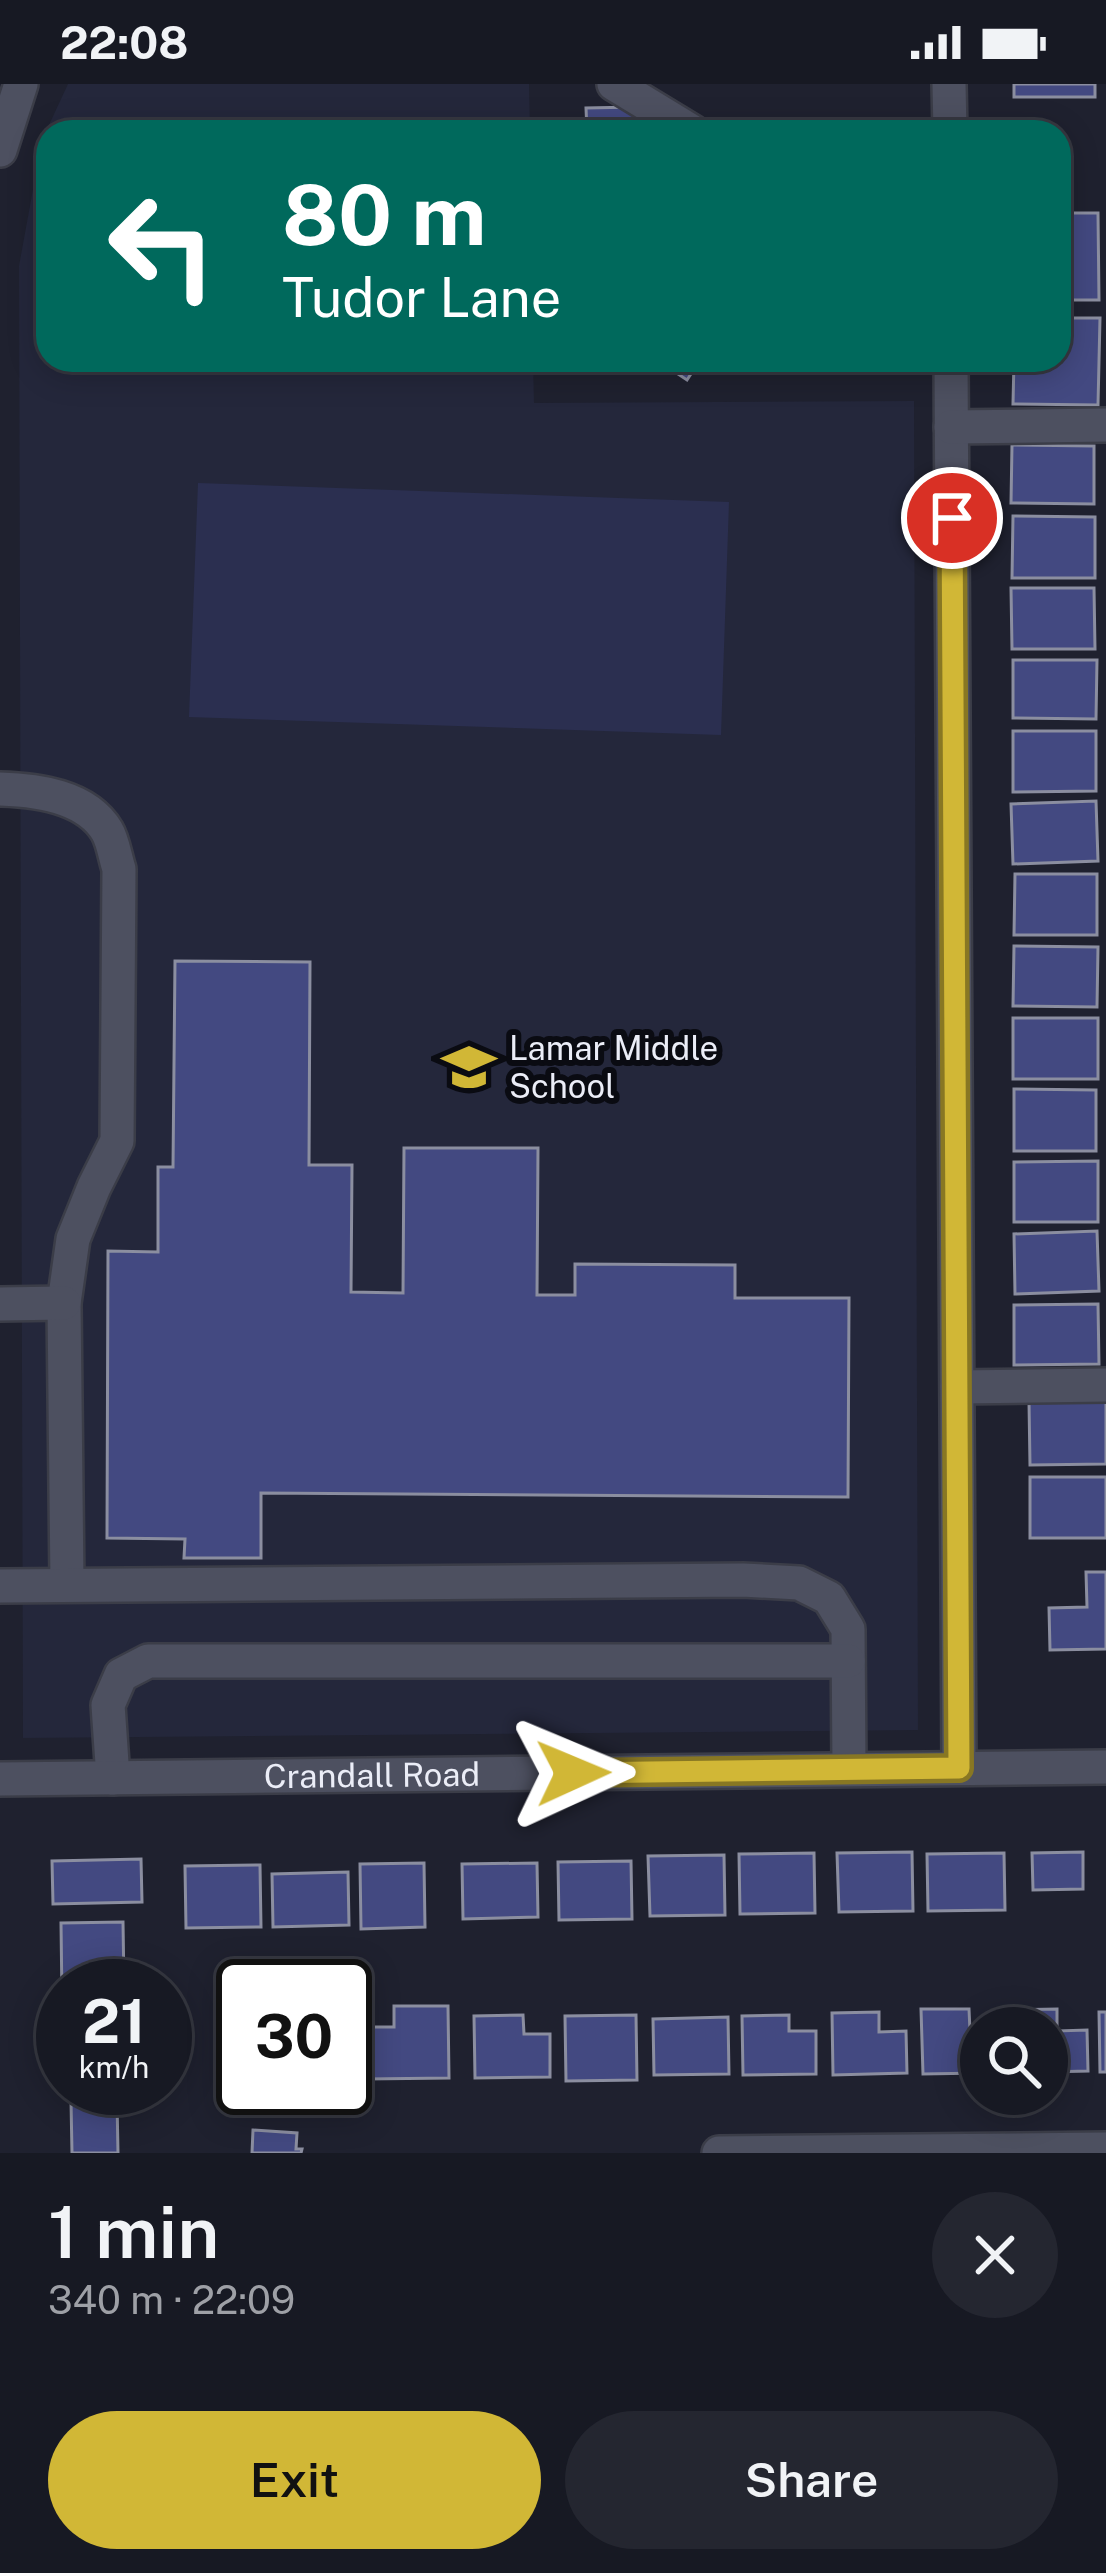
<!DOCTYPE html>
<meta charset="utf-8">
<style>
body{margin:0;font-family:"Public Sans",sans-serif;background:#242630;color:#f1f3f6;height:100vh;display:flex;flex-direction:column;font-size:45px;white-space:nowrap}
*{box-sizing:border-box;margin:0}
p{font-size:39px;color:#9ea0a6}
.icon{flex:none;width:66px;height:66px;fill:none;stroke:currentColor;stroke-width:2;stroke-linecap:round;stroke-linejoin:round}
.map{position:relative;height:2069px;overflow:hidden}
.drawer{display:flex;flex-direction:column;background:#171923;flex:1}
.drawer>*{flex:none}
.banner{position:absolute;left:36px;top:36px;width:1035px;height:252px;border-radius:36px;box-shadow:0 6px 30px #0003,0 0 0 3px #363841;background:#00695c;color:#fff;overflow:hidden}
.tools{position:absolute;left:960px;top:1923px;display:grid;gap:24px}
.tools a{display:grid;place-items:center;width:108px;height:108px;border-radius:50%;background:#171923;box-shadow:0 6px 30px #0003,0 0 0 3px #363841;font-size:60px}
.speed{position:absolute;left:36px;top:1875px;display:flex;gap:24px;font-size:60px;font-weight:700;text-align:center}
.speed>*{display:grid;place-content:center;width:156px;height:156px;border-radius:50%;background:#171923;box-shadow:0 6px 30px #0003,0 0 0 3px #363841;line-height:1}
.speed small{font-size:30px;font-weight:400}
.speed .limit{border:6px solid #111;border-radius:18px;background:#fff;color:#111}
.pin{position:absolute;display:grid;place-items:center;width:102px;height:102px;color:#fff;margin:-51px;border:6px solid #fff;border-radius:50%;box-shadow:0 3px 12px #0007}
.me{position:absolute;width:132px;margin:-66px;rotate:89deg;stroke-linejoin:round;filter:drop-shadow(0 0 9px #0008)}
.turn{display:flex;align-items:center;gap:42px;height:252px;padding:0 48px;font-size:54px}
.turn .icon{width:156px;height:156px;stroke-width:2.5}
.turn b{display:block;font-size:84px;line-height:102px}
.round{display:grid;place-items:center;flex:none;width:126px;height:126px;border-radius:63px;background:#242630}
.headline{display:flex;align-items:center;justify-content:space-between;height:204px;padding:0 48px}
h1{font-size:72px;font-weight:600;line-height:90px}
.primary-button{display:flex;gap:24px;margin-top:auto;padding:24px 48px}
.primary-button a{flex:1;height:138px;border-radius:72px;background:#d1b736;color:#111;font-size:48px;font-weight:600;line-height:138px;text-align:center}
.primary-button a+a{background:#242630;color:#f1f3f6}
.status{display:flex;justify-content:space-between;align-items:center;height:84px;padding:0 60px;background:#171923;direction:ltr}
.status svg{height:33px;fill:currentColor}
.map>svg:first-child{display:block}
</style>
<div class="status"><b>22:08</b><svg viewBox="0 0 49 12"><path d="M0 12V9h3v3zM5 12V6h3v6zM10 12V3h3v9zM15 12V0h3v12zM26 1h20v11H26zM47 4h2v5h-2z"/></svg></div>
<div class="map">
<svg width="1106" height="2069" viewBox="0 0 1106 2069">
<rect width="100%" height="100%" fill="#1f212f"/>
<path fill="#24273b" d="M68,0H529L530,48H48V276H533L534,319L914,317L918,1646L23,1654L19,182L42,56Z"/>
<path fill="#2b2f50" d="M198,399L729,418L721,651L189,633Z"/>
<path fill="#434981" stroke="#8b8ea0" stroke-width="3" d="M1014,0H1095V13H1014Z
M635,23V48H587L586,24Z
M1059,129H1098L1099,216H1059Z
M1059,234H1100L1098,321L1013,320L1014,276H1059Z
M661,276H700L687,296L660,278Z
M1012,361L1094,362V420L1011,419Z
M1013,432L1095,433V494H1012Z
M1011,504H1094L1095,565H1012Z
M1013,576H1097L1096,635L1013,634Z
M1013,647H1096V707L1013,708Z
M1096,717L1098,777L1013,780L1011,720Z
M1015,790H1097V851H1014Z
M1014,862L1098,863L1097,923L1013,922Z
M175,877L310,878L309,1081H352L351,1208L403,1209L404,1064H538L537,1211H575V1180L735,1181V1214H849L848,1413L261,1409V1474H184L185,1455L107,1454L108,1167L158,1168V1083H173Z
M1013,934H1098V995H1013Z
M1014,1005L1096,1006V1067H1014Z
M1098,1077V1138H1014V1078Z
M1097,1147L1099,1207L1015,1210L1014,1150Z
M1098,1220L1099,1280L1014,1281V1221Z
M1106,1317V1380L1030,1381L1029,1318Z
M1030,1393H1106V1454H1030Z
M1086,1488H1106V1565L1050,1566L1049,1524L1087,1523Z
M912,1768L913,1827L839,1828L837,1769Z
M1083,1768V1805L1033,1806L1032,1769Z
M814,1769L815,1829L740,1830L739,1770Z
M1004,1769L1005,1826L928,1827L927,1770Z
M724,1771L725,1831L650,1832L648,1772Z
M141,1775L142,1818L53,1820L52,1777Z
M631,1777L632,1835L559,1836L558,1778Z
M424,1779L425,1843L361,1845L360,1780Z
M537,1779L538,1833L463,1835L462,1780Z
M260,1781L261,1843L186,1844L185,1782Z
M348,1788L349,1841L273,1843L272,1790Z
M123,1838L124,1902H63L62,1916L61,1839Z
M394,1922H448L449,1994L366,1995L365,1943H394Z
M921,1925H969L970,1947H981V1989L923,1990Z
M1057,1925V1947L1087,1946L1088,1987L1047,1988V1944H1010V1926Z
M879,1928V1948L906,1947L907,1989L833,1991L832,1929Z
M1099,1928H1106V1988H1100Z
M523,1931L524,1950H550V1993L475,1994L474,1932Z
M636,1931L637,1996L566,1997L565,1932Z
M789,1931V1947H816V1990L743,1991L742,1932Z
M728,1933L729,1990L654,1991L653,1935Z
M117,2016L118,2069H72L71,2017Z
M253,2046L297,2049L296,2065H302L301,2069H252Z"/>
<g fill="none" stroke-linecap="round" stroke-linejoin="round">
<defs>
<g id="minor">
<path d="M614,0L693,48"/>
<path d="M949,0L950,48"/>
<path d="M0,66L21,0"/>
<path d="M951,276L959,1684"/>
<path d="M951,343L1106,341"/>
<path d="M0,705C37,706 86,712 107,747C113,757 115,773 119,785L117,1057L94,1103L73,1155L64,1219L67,1500"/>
<path d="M0,1220L64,1219"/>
<path d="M957,1303L1106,1301"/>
<path d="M0,1502L743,1496L799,1499L829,1514L848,1545L849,1685"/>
<path d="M113,1694L108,1621L121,1591L148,1577H848"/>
<path id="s1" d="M0,1695L1106,1683"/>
<path d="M719,2069L1106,2065"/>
</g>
</defs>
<use href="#minor" stroke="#3b3d48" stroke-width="38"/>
<use href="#minor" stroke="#4d5060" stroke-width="33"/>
</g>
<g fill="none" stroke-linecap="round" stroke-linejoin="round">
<defs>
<path id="route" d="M573,1689L959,1684L952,434"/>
</defs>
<use href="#route" stroke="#887723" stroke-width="30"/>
<use href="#route" stroke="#d1b736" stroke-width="21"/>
</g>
<defs>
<symbol id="school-bare" viewBox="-9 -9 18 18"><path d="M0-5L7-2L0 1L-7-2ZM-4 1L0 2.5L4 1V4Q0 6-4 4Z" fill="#d1b736" stroke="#0a0b12" stroke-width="2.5" paint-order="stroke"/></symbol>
</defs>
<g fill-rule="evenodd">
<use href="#school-bare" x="431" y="945" width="76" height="76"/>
</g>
<g text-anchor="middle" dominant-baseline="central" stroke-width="12" stroke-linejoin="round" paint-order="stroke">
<g font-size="33" fill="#ebedf7" stroke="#0a0b12" text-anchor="start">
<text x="509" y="964">Lamar Middle<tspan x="509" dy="38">School</tspan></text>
</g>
<g font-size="33" fill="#ebedf7" stroke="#0a0b12">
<text stroke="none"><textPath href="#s1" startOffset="372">Crandall Road</textPath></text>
</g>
</g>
</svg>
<div class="tools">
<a><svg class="icon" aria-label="search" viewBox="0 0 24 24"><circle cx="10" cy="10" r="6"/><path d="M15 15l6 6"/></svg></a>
</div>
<div class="speed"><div>21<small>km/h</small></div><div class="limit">30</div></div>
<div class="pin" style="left:952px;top:434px;background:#d93025"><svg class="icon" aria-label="arrive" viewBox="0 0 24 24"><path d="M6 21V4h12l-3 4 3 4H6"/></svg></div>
<svg class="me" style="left:573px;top:1689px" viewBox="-20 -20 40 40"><path d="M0-17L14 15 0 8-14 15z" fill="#d1b736" stroke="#fff" stroke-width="4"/></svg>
<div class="banner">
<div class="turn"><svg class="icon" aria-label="left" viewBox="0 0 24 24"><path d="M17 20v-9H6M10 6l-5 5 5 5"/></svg><div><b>80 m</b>Tudor Lane</div></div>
</div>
</div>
<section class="drawer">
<div class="headline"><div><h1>1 min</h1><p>340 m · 22:09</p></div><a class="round"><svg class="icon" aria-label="close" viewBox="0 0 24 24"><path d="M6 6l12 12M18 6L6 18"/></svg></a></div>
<div class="primary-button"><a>Exit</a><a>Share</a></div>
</section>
